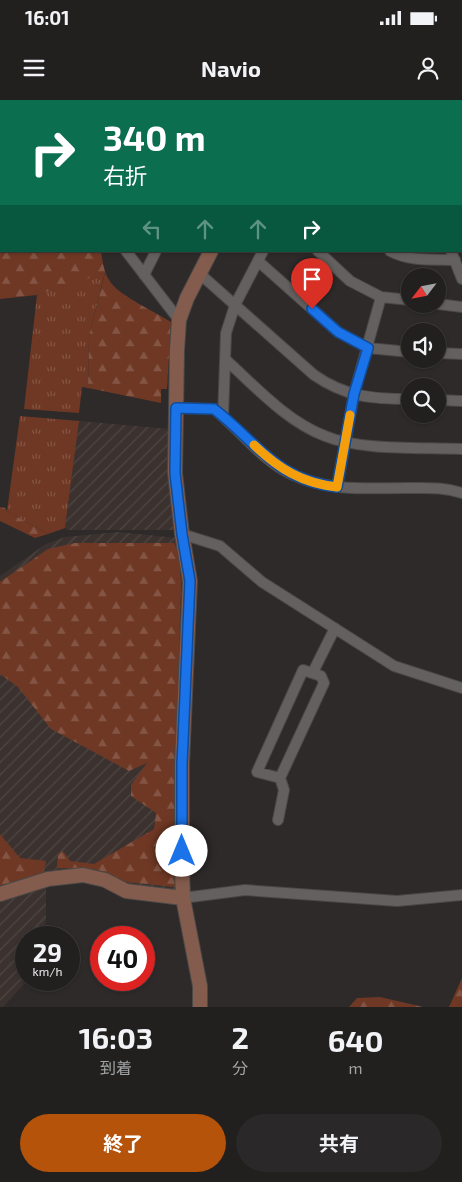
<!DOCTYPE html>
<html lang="ja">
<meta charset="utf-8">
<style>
body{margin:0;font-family:"Exo 2","Noto Sans JP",sans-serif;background:#2a2828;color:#f1f3f6;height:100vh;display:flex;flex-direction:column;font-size:19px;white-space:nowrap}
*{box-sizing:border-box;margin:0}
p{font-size:16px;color:#a2a3a4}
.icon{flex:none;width:28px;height:28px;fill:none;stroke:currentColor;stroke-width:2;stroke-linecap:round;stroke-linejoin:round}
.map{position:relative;height:907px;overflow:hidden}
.sheet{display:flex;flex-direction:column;background:#22201f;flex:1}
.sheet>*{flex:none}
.hud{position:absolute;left:0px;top:0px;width:462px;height:152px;box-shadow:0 1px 4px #0004,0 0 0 1px #3f3e3d;background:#0b6e4f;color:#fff;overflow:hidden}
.needle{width:32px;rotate:238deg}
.buttons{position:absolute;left:401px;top:168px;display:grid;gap:10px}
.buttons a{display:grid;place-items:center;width:45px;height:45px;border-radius:50%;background:#22201f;box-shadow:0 1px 4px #0004,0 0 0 1px #3f3e3d;font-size:25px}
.speed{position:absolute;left:15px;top:826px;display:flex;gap:10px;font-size:25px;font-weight:700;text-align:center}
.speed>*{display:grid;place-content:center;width:65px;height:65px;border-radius:50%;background:#22201f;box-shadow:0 1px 4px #0004,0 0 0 1px #3f3e3d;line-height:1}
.speed small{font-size:12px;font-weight:400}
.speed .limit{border:8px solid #d22;background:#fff;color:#111}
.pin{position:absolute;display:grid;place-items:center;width:42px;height:42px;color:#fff;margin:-51px -21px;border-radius:50% 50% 50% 0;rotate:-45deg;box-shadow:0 0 5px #0007}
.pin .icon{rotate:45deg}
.me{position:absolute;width:55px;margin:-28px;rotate:0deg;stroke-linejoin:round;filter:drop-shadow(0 0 4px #0008)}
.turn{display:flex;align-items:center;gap:18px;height:105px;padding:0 20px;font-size:22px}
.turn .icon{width:65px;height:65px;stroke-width:2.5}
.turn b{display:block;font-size:35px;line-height:42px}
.lanes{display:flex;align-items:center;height:48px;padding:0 20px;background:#0003;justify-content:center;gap:25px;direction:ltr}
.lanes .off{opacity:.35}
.eta{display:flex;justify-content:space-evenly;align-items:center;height:85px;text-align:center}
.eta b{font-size:30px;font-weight:700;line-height:35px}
.action{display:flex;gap:10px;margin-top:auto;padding:10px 20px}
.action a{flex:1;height:58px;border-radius:30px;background:#b45309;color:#fff;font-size:20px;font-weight:700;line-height:58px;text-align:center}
.action a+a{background:#2a2828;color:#f1f3f6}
.status{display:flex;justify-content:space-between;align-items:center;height:35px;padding:0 25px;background:#22201f;direction:ltr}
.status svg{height:14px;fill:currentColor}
header{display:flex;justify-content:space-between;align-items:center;height:65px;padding:0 20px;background:#22201f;font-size:22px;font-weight:700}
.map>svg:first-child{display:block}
</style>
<div class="status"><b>16:01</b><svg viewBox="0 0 49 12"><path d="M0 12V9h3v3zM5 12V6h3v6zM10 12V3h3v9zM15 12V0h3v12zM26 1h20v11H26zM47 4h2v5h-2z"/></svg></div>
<header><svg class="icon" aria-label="menu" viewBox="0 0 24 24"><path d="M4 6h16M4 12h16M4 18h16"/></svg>Navio<svg class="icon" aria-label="person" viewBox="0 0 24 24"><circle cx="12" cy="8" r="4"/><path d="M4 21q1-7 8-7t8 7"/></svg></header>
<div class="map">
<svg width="462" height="907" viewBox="0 0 462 907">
<defs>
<pattern id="industrial-furrows" width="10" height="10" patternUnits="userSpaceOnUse" patternTransform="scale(1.25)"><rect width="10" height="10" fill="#3b322f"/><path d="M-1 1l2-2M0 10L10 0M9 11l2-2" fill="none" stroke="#4e4643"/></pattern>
<pattern id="grass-tufts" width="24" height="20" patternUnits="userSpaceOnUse" patternTransform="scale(1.25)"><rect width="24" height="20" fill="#6f3824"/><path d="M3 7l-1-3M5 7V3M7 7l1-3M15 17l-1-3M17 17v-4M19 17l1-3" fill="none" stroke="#845544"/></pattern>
<pattern id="forest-firs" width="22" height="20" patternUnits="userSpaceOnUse" patternTransform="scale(1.25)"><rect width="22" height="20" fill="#6f3824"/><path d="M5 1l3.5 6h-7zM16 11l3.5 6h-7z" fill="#845544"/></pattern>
</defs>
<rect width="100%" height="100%" fill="#2d2a29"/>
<path fill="url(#industrial-furrows)" d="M79,321L170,329L177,430H67L65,428Z
M118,432L178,438L180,441L186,510L178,605L176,727L178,788L174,792L127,786L46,772V819L43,837L26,838V880H28L3,907H0V476L46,444L65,437Z"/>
<path fill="url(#grass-tufts)" d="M105,172L89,236L88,288L82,287L79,313L24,309L37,195Z
M20,316L79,321L65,428L48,434L7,411Z"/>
<path fill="url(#forest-firs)" d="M0,99L1,151H101C103,163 104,175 112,184C121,196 157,213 171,222L167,289H161V303L88,288L89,236L105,173L37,195L0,199Z
M0,407L5,408L7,411L48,434L35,438L0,421Z
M75,443H174L178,451L181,482L174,731L175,787L126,782L101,771L93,769L57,768L58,755L63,751L70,761L94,764L154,729L156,713L131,696V685L147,663L129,671L51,629L18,587L0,574V482L48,449Z
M0,734L20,758L46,761L43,775L0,787Z
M462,878V907H449Z
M380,897L423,907H349L357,898Z"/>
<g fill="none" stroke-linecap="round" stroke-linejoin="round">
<defs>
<path id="street" d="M28,0L29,1
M311,1L312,0
M461,94L462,96
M126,151L179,220
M318,151L350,181L381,197L410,200
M390,151C411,162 432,159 455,160
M451,151L462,179
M258,161L338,232L368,248L410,252
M200,174L314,275C346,297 372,299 410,299
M144,175L156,151
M438,204L462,207
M438,253L462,254
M226,260C256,287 286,321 325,336C361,351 422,347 462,349
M438,300L462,301
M176,308L214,309C240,330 262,361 293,375C330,392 370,388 409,388C429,388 443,387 462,393
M223,317L226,233L235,205L263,151
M337,387L354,294L381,197
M182,434L220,446L262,482L394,566L462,588
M303,570L321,576L324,583L280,678L257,672Z
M313,572L335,528
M278,720L284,690L280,678
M183,798L245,790L397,801L462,795"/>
<path id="secondary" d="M272,0V1
M158,1L160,0
M0,50H1
M0,794L48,779L83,775L105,780L126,791L183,798
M200,907V886L183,798L182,768V664L190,481L182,434L175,373L177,250L179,220L187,198L211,151"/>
</defs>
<use href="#street" stroke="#4a4847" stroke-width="12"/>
<use href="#secondary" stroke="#4a4847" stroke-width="16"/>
<use href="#street" stroke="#63605f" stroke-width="10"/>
<use href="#secondary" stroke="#845c4d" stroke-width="14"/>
</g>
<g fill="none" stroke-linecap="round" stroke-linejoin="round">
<defs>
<path id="route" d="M182,751V664L190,481L182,434L175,373L176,308L214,309C258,343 276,380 337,387L354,294L368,248L338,232L312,209"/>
</defs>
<use href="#route" stroke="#114b97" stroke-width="12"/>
<use href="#route" stroke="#1a73e8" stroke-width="9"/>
<path stroke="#f59e0b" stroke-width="9" d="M254,345C279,369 302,383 337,387L350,315"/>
</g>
</svg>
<div class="buttons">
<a><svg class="needle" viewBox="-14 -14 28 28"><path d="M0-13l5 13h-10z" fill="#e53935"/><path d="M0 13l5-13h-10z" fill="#a2a3a4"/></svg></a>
<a><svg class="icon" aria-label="sound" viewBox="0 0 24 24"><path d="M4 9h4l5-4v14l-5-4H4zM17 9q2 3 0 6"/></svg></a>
<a><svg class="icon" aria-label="search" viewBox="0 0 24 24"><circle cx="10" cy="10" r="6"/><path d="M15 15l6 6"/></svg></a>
</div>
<div class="speed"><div>29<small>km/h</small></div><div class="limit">40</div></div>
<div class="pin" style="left:312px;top:209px;background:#d93025"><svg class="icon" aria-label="arrive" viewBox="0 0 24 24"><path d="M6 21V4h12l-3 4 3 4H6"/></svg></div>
<svg class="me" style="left:182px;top:751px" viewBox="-20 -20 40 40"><circle r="19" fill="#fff"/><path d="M0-13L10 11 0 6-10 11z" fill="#1a73e8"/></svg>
<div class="hud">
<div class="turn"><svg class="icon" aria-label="right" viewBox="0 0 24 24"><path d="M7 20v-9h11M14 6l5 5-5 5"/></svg><div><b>340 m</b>右折</div></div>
<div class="lanes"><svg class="icon off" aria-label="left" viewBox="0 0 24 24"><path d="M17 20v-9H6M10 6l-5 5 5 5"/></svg><svg class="icon off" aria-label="ahead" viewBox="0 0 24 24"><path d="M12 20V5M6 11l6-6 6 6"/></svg><svg class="icon off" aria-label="ahead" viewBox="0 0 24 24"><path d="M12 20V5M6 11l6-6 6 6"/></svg><svg class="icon" aria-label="right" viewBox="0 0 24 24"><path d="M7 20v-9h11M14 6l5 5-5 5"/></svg></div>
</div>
</div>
<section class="sheet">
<div class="eta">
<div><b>16:03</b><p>到着</p></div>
<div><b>2</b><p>分</p></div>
<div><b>640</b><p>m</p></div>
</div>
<div class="action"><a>終了</a><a>共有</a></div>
</section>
